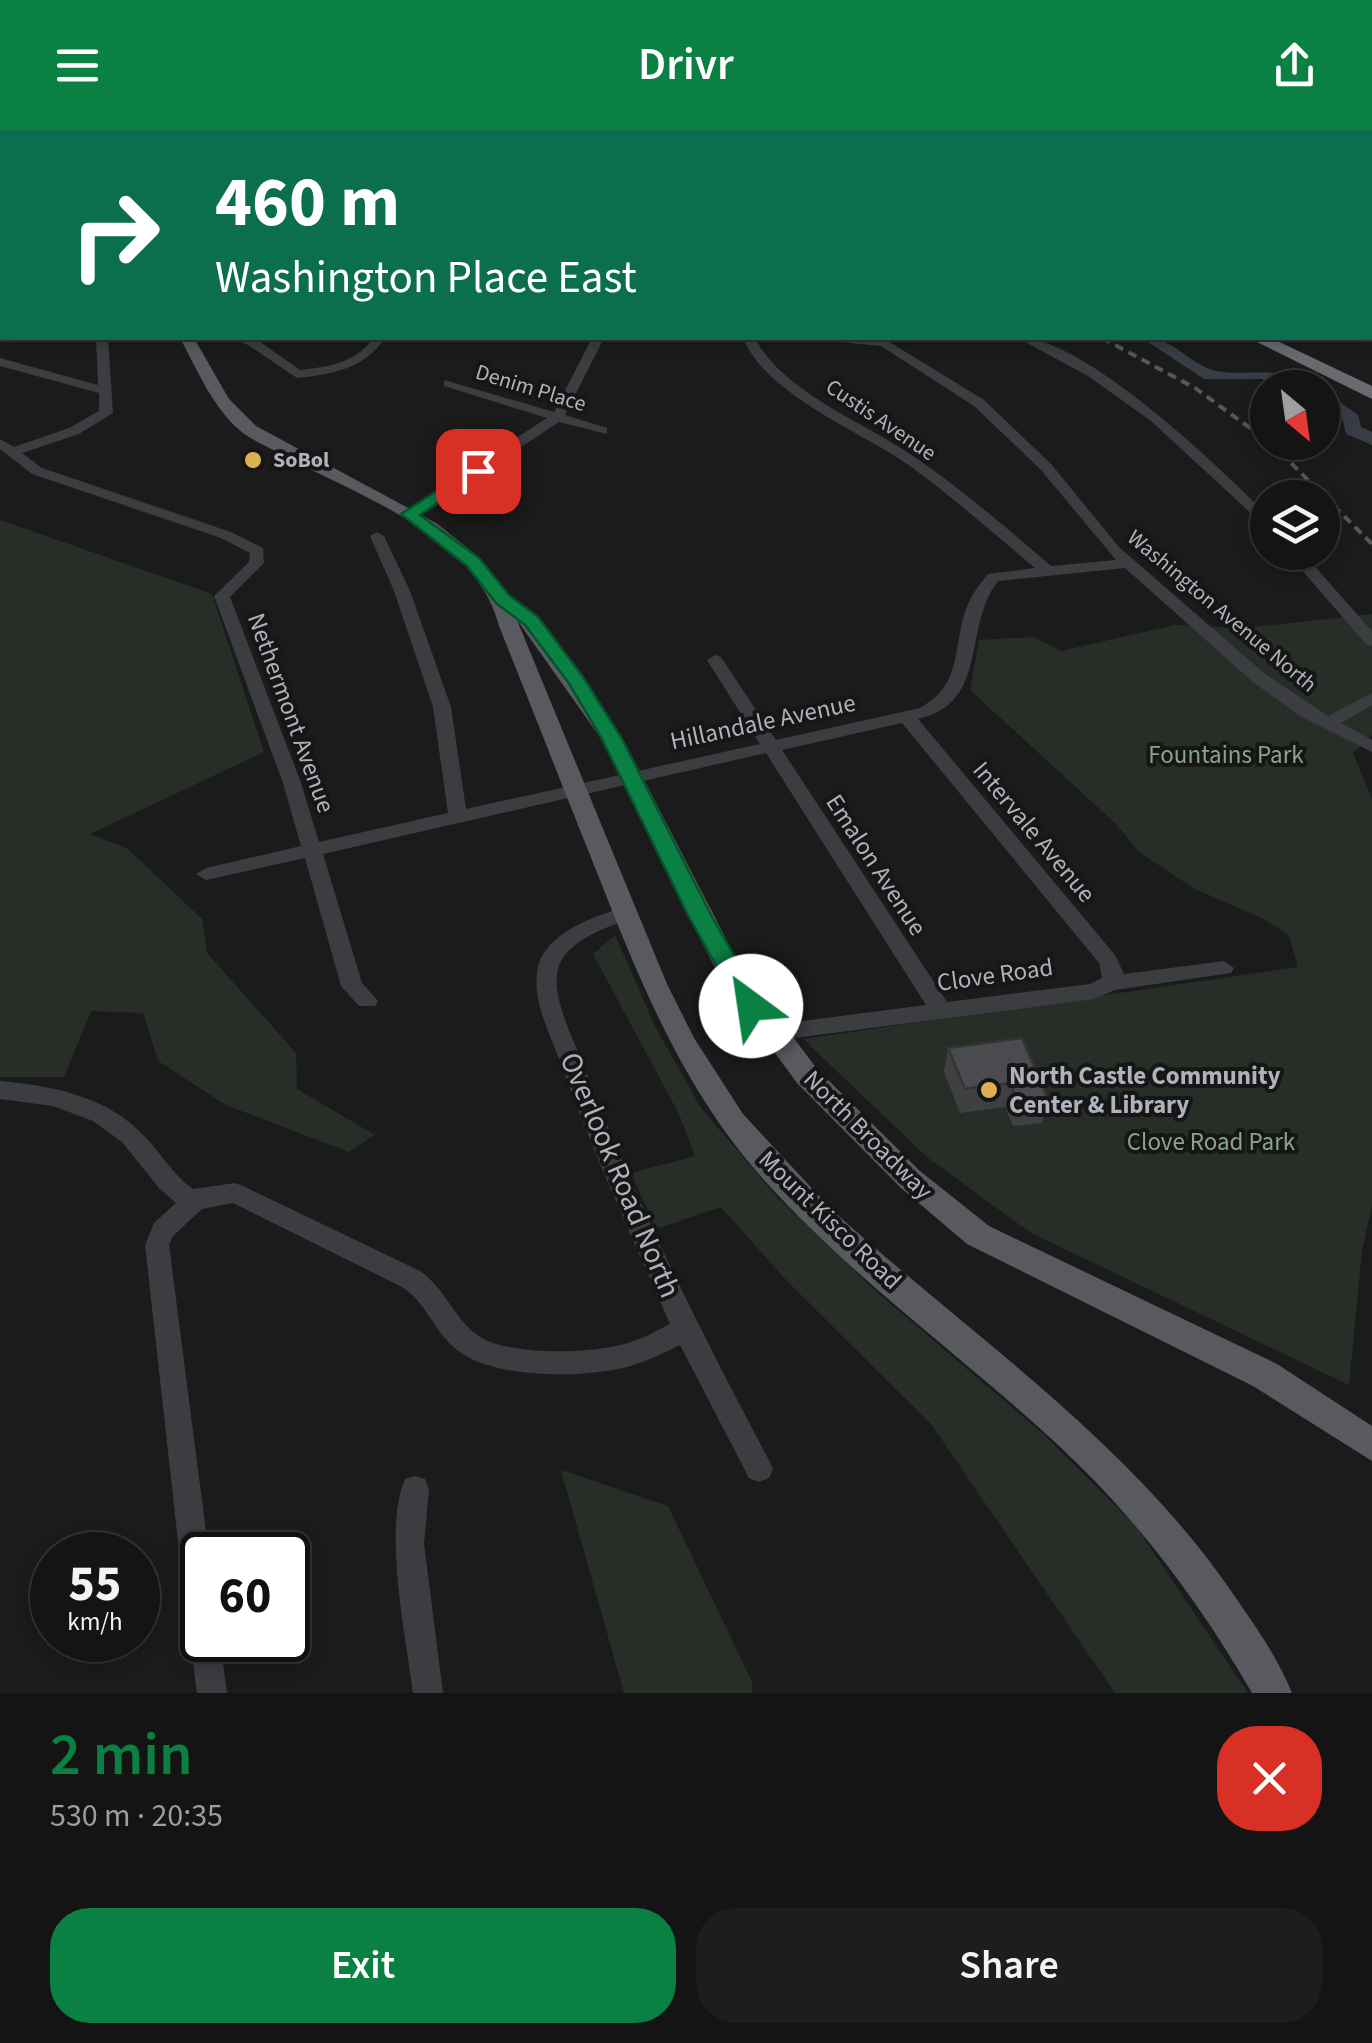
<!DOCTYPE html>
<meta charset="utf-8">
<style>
body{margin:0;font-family:"Source Sans 3",sans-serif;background:#1d1d1e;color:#f1f3f6;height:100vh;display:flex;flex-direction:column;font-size:38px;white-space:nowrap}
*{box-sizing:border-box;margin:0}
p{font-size:32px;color:#9d9ea0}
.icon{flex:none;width:55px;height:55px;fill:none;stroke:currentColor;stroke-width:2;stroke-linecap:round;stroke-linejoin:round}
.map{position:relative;height:1563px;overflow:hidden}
.panel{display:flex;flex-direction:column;background:#141415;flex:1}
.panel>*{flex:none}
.banner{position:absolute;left:0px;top:0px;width:1372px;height:210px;box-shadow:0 5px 15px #0003,0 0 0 2px #333334;background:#0b6e4f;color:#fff;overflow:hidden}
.needle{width:65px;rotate:151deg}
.fabs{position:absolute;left:1250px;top:240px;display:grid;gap:20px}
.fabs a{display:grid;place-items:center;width:90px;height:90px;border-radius:50%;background:#141415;box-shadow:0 5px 15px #0003,0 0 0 2px #333334;font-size:50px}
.speed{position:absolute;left:30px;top:1402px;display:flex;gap:20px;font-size:50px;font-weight:700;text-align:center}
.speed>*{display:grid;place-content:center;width:130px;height:130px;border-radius:50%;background:#141415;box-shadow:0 5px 15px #0003,0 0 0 2px #333334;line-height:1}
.speed small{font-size:25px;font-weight:400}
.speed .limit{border:5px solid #111;border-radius:15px;background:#fff;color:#111}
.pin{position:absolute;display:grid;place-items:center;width:85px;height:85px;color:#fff;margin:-42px;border-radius:20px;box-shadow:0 5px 15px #0006}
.me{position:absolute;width:110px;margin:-55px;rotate:329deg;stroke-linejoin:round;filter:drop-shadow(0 0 8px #0008)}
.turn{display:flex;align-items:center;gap:35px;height:210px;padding:0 50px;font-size:45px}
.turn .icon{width:130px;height:130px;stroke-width:2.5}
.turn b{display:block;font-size:70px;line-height:85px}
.round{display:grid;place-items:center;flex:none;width:105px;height:105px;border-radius:40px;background:#1d1d1e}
.head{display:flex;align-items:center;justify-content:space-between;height:170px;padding:0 50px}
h1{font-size:60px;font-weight:600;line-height:75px;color:#0b8043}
.primary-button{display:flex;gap:20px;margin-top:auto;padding:20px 50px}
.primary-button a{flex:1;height:115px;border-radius:40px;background:#0b8043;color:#fff;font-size:40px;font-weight:600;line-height:115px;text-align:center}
.primary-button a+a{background:#1d1d1e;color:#f1f3f6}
header{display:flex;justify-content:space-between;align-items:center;height:130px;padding:0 50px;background:#0b8043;color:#fff;font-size:45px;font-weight:600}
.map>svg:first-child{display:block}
</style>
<header><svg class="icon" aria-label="menu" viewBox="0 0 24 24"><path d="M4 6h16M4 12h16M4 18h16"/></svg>Drivr<svg class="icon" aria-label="share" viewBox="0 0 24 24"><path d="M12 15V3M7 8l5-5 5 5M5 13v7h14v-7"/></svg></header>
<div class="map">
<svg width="1372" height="1563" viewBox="0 0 1372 1563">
<rect width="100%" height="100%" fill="#1b1b1c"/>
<path fill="#272e28" d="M0,390L212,464L264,622L90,704L128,719L202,789L207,823L296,923L297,959L375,1005L349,1022L226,975L158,931L143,883L91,881L64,947H0Z
M1372,484V605L1353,623L1372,669V1075L1362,1121L1349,1255L1031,1103L928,1028L803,909L1298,837L1289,806L1266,790L1193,758L1139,722L1115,693L970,560L979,510L1034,507L1061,521L1175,495L1244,498Z
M615,805L656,898L701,978L778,1068L879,1164L1042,1303L1135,1395L1248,1563H1115L931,1294L788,1152L721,1077L656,1099L631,1043L695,1026L679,984L593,824Z
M561,1340L668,1376L752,1552V1563H624Z"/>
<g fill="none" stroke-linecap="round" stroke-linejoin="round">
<path fill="#363d44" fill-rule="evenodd" d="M700,0H712V2H700Z
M1142,208C1173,206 1186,232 1213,240C1248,249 1278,231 1314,258H1288L1263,249H1204Z
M1322,259L1358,285L1361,297L1372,302V315L1346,304L1343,291L1322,273Z"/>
<path fill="#3c3d41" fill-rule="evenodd" d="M115,0H127L129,2H118Z
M890,0H904L906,2H894Z
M981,0H994L996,2H984Z
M1370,19L1372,20V26L1370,25Z
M2,43V49L0,50V44Z
M0,71L2,72V78H0Z
M0,115H2V122H0Z
M0,190L2,191V197L0,198Z
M1370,202L1372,203V211L1365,208H1370Z
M96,208H108L113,283L79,304L22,323L42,338L231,402L263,418L264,433L230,467L301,653L319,712L448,683L433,577L394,461L370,406L377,402L384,406L410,461L451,577L466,679L760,614L707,530L715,525L721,527L776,610L920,578C963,554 952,519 966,479C971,465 979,455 988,444L1035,438C994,404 954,368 910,336C861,301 766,265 743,208H755C783,263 869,294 919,330C965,362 1009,400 1051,436L1116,430L1041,340L974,276L881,216L840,212L834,208H883L984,270L1051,334L1119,417L1265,544L1328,586L1372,563V575L1341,593L1372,610V622L1300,586L1253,552L1125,438L998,451C962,497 990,573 918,589L1115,825L1124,844L1224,831L1234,838L1231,843L1115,860L1094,869L771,911L763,909L760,903L763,897L771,895L926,875L766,623L323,724L362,853L378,871L375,876H359L341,856L305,728L206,750L196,744L206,738L301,716L283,653L214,466L249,432L250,423L221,408L32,344L0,319V309L14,317L69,298L99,281V263L0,236V228L98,255ZM902,593L1099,833L1102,848L1090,854L947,872L782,620Z
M231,208L256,209L300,240C328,237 356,233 373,208H385C364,239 333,244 297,248L248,215Z
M592,208H604L565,285L607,298V304L559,292L414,387H404V381L547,288L444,256V250L554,282Z
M1018,208C1081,204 1223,340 1268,386V399L1151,291L1088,246Z
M1286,422H1302L1372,501V516L1366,514Z
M625,777L635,784L632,789C608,796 565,811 558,839C551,867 573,908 583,934C635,1071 700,1201 769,1330L773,1339L769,1348L759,1352L749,1348L680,1215C662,1224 643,1233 623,1238C580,1248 493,1249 457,1220C434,1202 427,1173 402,1157L233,1073L202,1079L173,1106L169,1115L209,1425H202V1510H220L227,1563H197L190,1510L193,1503L187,1492L145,1115L154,1093L176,1073L159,1058L122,1012L93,991L53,976L0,969V951C52,956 108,966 145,1007C162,1024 173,1045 193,1059L235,1053L243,1056L420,1141C445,1158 453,1187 476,1204C505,1227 593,1224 628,1213C642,1209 656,1201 670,1194C632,1107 592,1021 560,931C550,905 533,871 537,843C541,804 594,786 625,777Z
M415,1346L425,1349L429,1359L424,1414L443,1563H413C406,1507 383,1400 405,1349Z"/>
<path fill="#585a60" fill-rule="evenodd" d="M54,0H68L70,2H56Z
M180,208H194L229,269L256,296L436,393L480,428L509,465L538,487L622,607L740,836L817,939L920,1041L989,1096L1277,1234L1372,1296V1331L1253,1256L967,1114L900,1057L797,953L720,848L600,607L517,490L667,854L694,908L743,984L832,1080C972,1207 1132,1312 1238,1471C1258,1500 1279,1530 1292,1563H1252C1199,1471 1135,1386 1057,1314C961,1225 853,1149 765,1051C682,959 639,849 594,735C562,655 531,576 499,496C477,407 364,368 290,329C275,320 257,313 243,303C213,279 198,241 180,208Z"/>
<path fill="#696b71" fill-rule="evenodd" d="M790,0H807L809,2H792Z
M1249,208H1271L1372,256V269Z"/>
<path stroke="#55575c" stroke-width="2.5" stroke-dasharray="6 5" stroke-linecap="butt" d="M572,0L576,2"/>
<path stroke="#55575c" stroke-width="4" stroke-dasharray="9 6" stroke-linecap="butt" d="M1102,208L1195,258L1268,311
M1270,312L1372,414"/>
</g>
<path fill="#404043" d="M948,918L1048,969L1042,993L1013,996L1005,977L960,983L944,942Z"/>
<path fill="#4a4b4e" stroke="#343437" stroke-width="2.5" d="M1022,908L1048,969L1018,972L1010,953L965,959L948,918Z"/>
<path fill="#0b8043" stroke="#07532c" stroke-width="2.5" d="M472,338L486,341L420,385L479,428L509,465L538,487L583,547L621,607L711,785L763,876L759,882H742L688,785L601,607L568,552L525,495L496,473L467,436L401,384Z"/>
<g fill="#ddb052" stroke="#161617" stroke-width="4">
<circle cx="253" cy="330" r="10"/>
<circle cx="989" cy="960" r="10"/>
</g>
<g text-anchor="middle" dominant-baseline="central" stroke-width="8" stroke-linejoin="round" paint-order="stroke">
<g font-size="22" fill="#afb2ba" stroke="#161617">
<text transform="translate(531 258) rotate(17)">Denim Place</text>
<text transform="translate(881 290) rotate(34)">Custis Avenue</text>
<text transform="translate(1222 481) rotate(40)">Washington Avenue North</text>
</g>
<g font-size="22" font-weight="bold" fill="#afb2ba" stroke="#161617" text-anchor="start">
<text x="273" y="330">SoBol</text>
</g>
<g font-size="25" fill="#afb2ba" stroke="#161617">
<text transform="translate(291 583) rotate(70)">Nethermont Avenue</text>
<text transform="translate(763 592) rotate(-12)">Hillandale Avenue</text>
<text transform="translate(1034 702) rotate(50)">Intervale Avenue</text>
<text transform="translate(876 735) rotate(57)">Emalon Avenue</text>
<text transform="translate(995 845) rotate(-8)">Clove Road</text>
<text transform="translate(868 1005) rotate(45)">North Broadway</text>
<text transform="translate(830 1090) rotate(44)">Mount Kisco Road</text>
</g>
<g font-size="25" fill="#88a38a" stroke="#161617">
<text x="1226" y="625">Fountains Park</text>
<text x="1211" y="1012">Clove Road Park</text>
</g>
<g font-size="25" font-weight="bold" fill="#afb2ba" stroke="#161617" text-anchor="start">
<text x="1009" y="946">North Castle Community<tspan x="1009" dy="29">Center &amp; Library</tspan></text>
</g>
<g font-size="30" fill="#afb2ba" stroke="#161617">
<text transform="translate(620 1045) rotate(67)">Overlook Road North</text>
</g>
</g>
</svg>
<div class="fabs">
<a><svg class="needle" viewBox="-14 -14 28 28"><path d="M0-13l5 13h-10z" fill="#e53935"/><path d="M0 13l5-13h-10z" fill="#9d9ea0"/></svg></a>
<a><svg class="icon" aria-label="layers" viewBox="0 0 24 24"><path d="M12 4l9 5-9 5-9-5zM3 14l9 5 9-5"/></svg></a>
</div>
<div class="speed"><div>55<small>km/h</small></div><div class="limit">60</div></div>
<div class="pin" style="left:478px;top:341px;background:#d93025"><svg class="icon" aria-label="arrive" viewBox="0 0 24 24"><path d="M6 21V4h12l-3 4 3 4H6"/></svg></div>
<svg class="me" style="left:751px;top:876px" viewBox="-20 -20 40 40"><circle r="19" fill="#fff"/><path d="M0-13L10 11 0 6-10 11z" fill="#0b8043"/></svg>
<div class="banner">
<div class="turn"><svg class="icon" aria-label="right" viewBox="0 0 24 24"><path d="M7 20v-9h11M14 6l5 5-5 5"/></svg><div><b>460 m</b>Washington Place East</div></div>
</div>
</div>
<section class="panel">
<div class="head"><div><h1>2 min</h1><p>530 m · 20:35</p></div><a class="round" style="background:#d93025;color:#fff"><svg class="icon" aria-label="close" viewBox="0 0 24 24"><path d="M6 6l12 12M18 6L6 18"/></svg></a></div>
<div class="primary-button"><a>Exit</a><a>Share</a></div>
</section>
